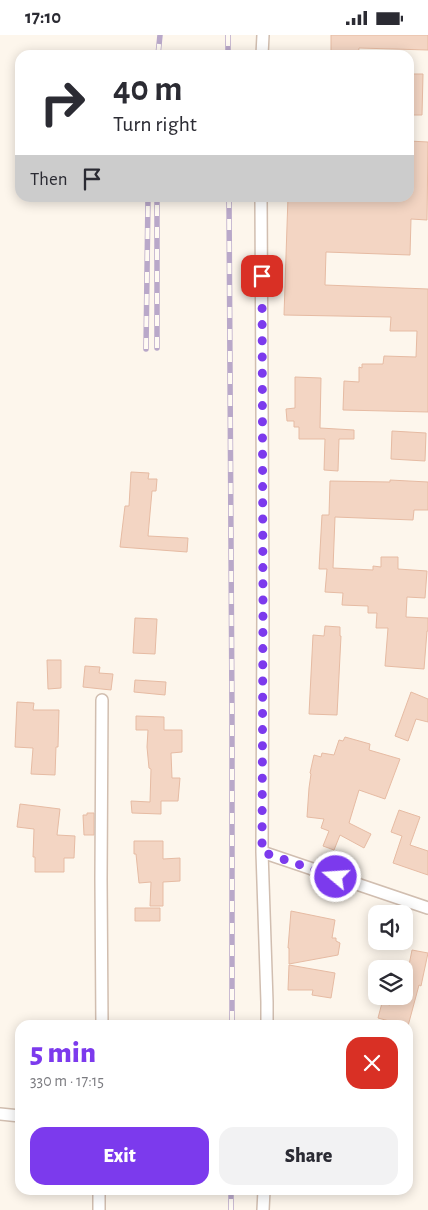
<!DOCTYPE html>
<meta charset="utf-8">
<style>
body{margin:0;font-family:"Alegreya Sans",sans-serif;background:#f2f2f3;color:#2b2b33;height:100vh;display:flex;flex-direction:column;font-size:19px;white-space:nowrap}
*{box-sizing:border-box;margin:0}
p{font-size:16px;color:#7c7c81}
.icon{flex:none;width:28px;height:28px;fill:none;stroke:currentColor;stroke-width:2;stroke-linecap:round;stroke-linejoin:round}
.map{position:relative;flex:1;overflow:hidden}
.drawer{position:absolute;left:15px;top:985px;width:398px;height:175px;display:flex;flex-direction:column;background:#fff;border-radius:15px;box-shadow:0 2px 12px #0003}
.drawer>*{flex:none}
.guide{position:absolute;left:15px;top:15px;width:399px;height:152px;border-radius:15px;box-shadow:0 2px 12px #0003;background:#fff;color:#2b2b33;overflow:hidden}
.buttons{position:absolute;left:368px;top:870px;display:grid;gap:10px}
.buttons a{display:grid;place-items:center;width:45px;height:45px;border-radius:10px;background:#fff;box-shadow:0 2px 12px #0003;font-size:25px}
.pin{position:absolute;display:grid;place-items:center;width:42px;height:42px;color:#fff;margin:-21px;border-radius:10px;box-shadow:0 2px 8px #0006}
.me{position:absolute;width:55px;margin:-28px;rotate:288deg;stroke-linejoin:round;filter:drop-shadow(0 0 4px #0008)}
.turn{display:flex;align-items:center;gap:18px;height:105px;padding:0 15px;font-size:22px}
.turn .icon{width:65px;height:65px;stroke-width:2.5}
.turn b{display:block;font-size:35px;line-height:42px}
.then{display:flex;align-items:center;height:48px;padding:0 15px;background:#0003;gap:10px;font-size:19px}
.round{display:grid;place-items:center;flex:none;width:52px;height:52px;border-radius:15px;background:#f2f2f3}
.head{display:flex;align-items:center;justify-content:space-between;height:85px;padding:0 15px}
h1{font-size:30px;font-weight:800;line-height:38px;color:#7c3aed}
.cta{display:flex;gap:10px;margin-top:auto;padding:10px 15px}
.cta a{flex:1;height:58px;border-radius:15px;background:#7c3aed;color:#fff;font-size:20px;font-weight:800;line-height:58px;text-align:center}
.cta a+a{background:#f2f2f3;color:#2b2b33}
.status{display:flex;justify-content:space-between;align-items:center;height:35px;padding:0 25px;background:#fff;direction:ltr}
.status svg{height:14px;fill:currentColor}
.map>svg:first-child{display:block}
</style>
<div class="status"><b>17:10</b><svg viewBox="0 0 49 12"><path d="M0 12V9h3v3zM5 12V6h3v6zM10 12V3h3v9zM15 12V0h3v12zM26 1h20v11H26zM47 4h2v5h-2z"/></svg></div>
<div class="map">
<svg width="428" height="1175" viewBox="0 0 428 1175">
<rect width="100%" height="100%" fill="#fdf6ec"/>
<path fill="#f3d5c3" stroke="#e6bba3" d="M331,0H428V15L359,13L358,20H331Z
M409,39H423L422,80H409Z
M409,106L428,107L427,185L411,184L410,220L326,217L325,250L428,254V377L343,375L344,346L359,347V332L362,333V329H383L384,321L416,322L417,296H390L391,282L284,280L288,162H409Z
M295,342L321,343L320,393L354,395V404H339L338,436L324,435L325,404H299V392H294V386H287L286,374L295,373Z
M392,396L426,398L425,426L391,424Z
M131,437L149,438L148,444H157L156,456H152L148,501L188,503L187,517L120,512L125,471H129Z
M390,445L428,447V475H414L413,485L335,482L333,533L373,535V531L381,532V522H398V534L427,536L425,563L407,562L406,582L428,583V596H427L424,634L385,631L388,593H376L377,578H368V571L342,570L343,558L325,557L327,534H319L322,480H329L330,446L390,447Z
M135,583L157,584L155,619L133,618Z
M325,591L340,592V601H341L337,680L309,679L313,600L324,601Z
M47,625H61V653L48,654Z
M85,631L100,632L99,638L113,639L111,655L83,652Z
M135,645L166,647L165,660L134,657Z
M411,657L428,664V687L416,684L408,706L395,701Z
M17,667L34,668L33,675H59L58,712H56L55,740L31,739L33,713L15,712Z
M136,681L164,682V695H182V717L171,718L172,743H180L178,766H161V779L132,778L131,766L150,767L151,734L149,733L147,712L148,695H136Z
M345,702L370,709L369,715L400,724L385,764L359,755L349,788L371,799L364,813L340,800L334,815L323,811L329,796L321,793L324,784L307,782L309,753L311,739L310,738L314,720L321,722L322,718L334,720L339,705L343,706Z
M20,769L60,774L57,800L75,801L74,823H64V837H35V822H33L34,794L17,792Z
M399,775L420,782L410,810L428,816V840L393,828L402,801L391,797Z
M87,778H94V800H84L83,780H87Z
M134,806H163V824L180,823V846L163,847V871H150L151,847L139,848L136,819H134Z
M135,873H160V886H135Z
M291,876L335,885L332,903H336V906L340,908L338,920L289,929V913H288Z
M412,915L428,918L421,951L419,950L408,991L378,983L382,968L390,970L393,961H404V955Z
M289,930L335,938L331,963L312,960L313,955H288Z"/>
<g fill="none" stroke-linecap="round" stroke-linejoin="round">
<defs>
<path id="minor" d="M262,20L263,0
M261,162L263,573L262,817L267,967V990
M102,665L101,844L102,990
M262,817L428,873
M0,1079L20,1081
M99,1175V1155
M263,1175L264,1155"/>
</defs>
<use href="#minor" stroke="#d1beb0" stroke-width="14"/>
<use href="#minor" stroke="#fff" stroke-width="11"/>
<defs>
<path id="rail" d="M228,0V20
M158,20L160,0
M229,162L232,681V990
M157,313V162
M146,314L148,162
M231,1175V1155"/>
</defs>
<use href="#rail" stroke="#b9a8c9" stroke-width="5.5"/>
<use href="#rail" stroke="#fffaf3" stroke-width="4" stroke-dasharray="11" stroke-linecap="butt"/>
</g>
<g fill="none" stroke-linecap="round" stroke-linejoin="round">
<path stroke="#7c3aed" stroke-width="9" stroke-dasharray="0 16.2" d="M262,241L263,573L262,817L336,842"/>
</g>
</svg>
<div class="buttons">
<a><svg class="icon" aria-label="sound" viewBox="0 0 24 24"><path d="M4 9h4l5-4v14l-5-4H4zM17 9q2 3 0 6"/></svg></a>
<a><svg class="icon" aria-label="layers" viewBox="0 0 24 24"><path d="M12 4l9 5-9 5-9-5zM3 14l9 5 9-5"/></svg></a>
</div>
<div class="pin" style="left:262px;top:241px;background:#d93025"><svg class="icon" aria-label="arrive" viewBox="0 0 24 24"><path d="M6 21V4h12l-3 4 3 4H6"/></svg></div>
<svg class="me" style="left:336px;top:842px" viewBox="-20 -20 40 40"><circle r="17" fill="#7c3aed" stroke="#fff" stroke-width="3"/><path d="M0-11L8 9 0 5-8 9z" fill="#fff"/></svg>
<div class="guide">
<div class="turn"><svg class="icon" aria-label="right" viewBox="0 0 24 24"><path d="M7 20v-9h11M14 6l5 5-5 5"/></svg><div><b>40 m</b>Turn right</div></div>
<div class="then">Then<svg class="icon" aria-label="arrive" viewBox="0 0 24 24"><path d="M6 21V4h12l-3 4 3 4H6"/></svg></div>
</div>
<section class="drawer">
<div class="head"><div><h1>5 min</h1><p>330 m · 17:15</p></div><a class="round" style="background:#d93025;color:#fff"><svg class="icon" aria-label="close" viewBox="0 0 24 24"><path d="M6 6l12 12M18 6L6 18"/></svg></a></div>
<div class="cta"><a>Exit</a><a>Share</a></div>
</section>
</div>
